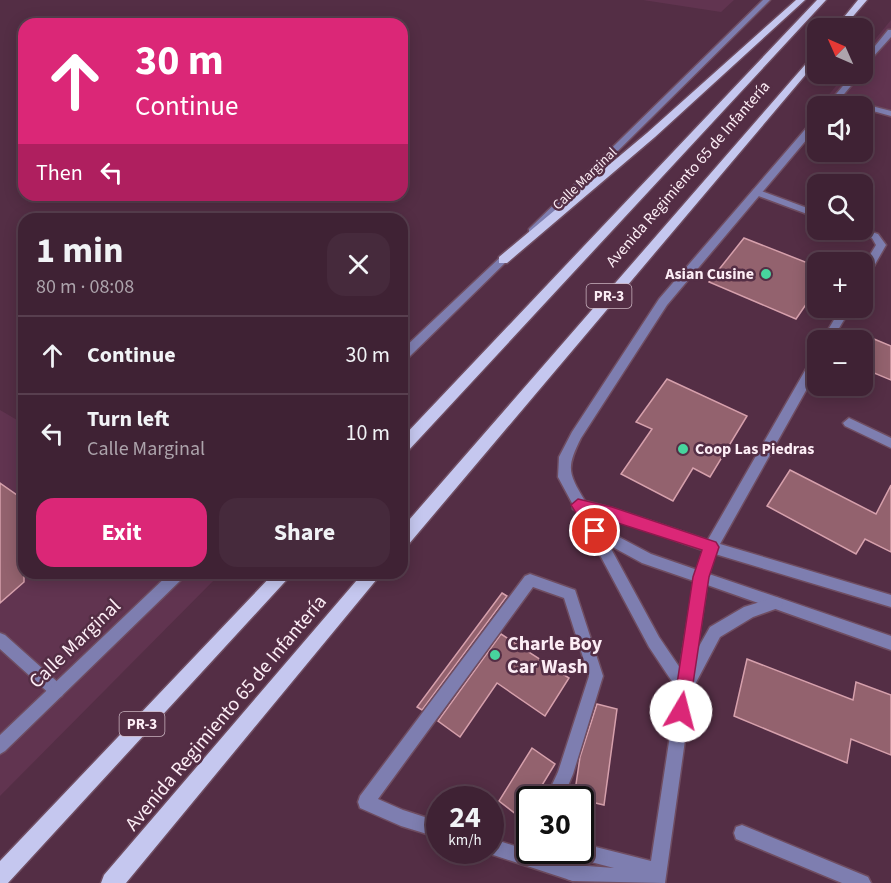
<!DOCTYPE html>
<meta charset="utf-8">
<style>
body{margin:0;font-family:"Source Sans 3",sans-serif;background:#462a3c;color:#f1f3f6;height:100vh;display:flex;flex-direction:column;font-size:22px;white-space:nowrap}
*{box-sizing:border-box;margin:0}
p{font-size:20px;color:#ada4ac}
.icon{flex:none;width:33px;height:33px;fill:none;stroke:currentColor;stroke-width:2;stroke-linecap:round;stroke-linejoin:round}
.map{position:relative;flex:1;overflow:hidden}
.drawer{position:absolute;left:18px;top:213px;width:390px;height:366px;display:flex;flex-direction:column;background:#3f2234;border-radius:18px;box-shadow:0 3px 15px #0003,0 0 0 2px #583f4f}
.drawer>*{flex:none}
.top-card{position:absolute;left:18px;top:18px;width:390px;height:183px;border-radius:18px;box-shadow:0 3px 15px #0003,0 0 0 2px #583f4f;background:#db2777;color:#fff;overflow:hidden}
.needle{width:39px;rotate:315deg}
.fabs{position:absolute;left:807px;top:18px;display:grid;gap:12px}
.fabs a{display:grid;place-items:center;width:66px;height:66px;border-radius:12px;background:#3f2234;box-shadow:0 3px 15px #0003,0 0 0 2px #583f4f;font-size:30px}
.speed{position:absolute;left:426px;top:786px;display:flex;gap:12px;font-size:30px;font-weight:700;text-align:center}
.speed>*{display:grid;place-content:center;width:78px;height:78px;border-radius:50%;background:#3f2234;box-shadow:0 3px 15px #0003,0 0 0 2px #583f4f;line-height:1}
.speed small{font-size:15px;font-weight:400}
.speed .limit{border:3px solid #111;border-radius:9px;background:#fff;color:#111}
.pin{position:absolute;display:grid;place-items:center;width:51px;height:51px;color:#fff;margin:-26px;border:3px solid #fff;border-radius:50%;box-shadow:0 2px 6px #0007}
.me{position:absolute;width:66px;margin:-33px;rotate:8deg;stroke-linejoin:round;filter:drop-shadow(0 0 4px #0008)}
.turn{display:flex;align-items:center;gap:21px;height:126px;padding:0 18px;font-size:27px}
.turn .icon{width:78px;height:78px;stroke-width:2.5}
.turn b{display:block;font-size:42px;line-height:51px}
.then{display:flex;align-items:center;height:57px;padding:0 18px;background:#0003;gap:12px;font-size:22px}
.round{display:grid;place-items:center;flex:none;width:63px;height:63px;border-radius:18px;background:#462a3c}
.head{display:flex;align-items:center;justify-content:space-between;height:102px;padding:0 18px}
h1{font-size:36px;font-weight:700;line-height:45px}
.action{display:flex;gap:12px;margin-top:auto;padding:12px 18px}
.action a{flex:1;height:69px;border-radius:18px;background:#db2777;color:#fff;font-size:24px;font-weight:700;line-height:69px;text-align:center}
.action a+a{background:#462a3c;color:#f1f3f6}
ul{padding:0;list-style:none}
li{display:flex;align-items:center;gap:18px;height:78px;padding:0 18px;border-top:2px solid #583f4f}
li div{flex:1}
li b{display:block;font-size:22px}
li em{font-style:normal}
.map>svg:first-child{display:block}
</style>
<div class="map">
<svg width="891" height="883" viewBox="0 0 891 883">
<rect width="100%" height="100%" fill="#542e45"/>
<path fill="#613450" d="M643,0H734L721,12Z
M891,20V118L863,109L862,106L826,98L846,74H862L863,54Z
M0,410L24,424V573H221L0,796Z"/>
<path fill="#93626e" stroke="#d6a0ac" stroke-width="1.5" d="M744,238L818,267V287L796,319L709,282Z
M862,334L891,346V380L862,368Z
M667,379L747,416L710,477L693,468L673,501L621,474L652,429L636,422Z
M790,470L876,514L891,485V552L865,539L856,554L767,506Z
M0,483L24,500V582L0,603Z
M502,593L507,596L422,710L417,707Z
M501,634L569,678L545,716L497,683L460,737L438,721Z
M747,659L853,700L856,682L891,695V755L851,739L847,763L734,716Z
M597,704L617,709L604,805L574,798L580,757Z
M532,748L555,764L533,800H530L521,818L499,801Z"/>
<g fill="none" stroke-linecap="round" stroke-linejoin="round">
<defs>
<path id="lane" d="M833,96L891,111V116L862,108V106L833,100Z
M756,189L818,212V218L753,194V190Z
M862,229L878,234L886,245L866,280L862,281V268L876,245L872,238L852,230Z
M841,308H851L832,340H822Z
M818,354V369L720,544L891,595V607L715,554L709,574L891,636V650L696,581L694,577L706,543L814,355Z
M849,418L891,438V448L845,426L843,423Z
M530,574L575,590L603,676L573,774L562,800H545L558,772L589,676L564,598L533,587L378,799L403,810L440,822V838L401,826L360,808L358,802L360,796L525,576Z
M0,633L5,635L62,686L64,691L62,696L57,698L52,696L0,649Z
M742,825L868,877L871,883H842L736,839L734,833L736,827Z
M490,838L579,867L581,873L579,879L573,881L484,852V850H490Z"/>
<path id="street" d="M763,0H770L535,233H529V229Z
M888,30H891V37L862,69V62Z
M853,74H861L834,106H826Z
M815,118H818V126L667,305L581,438C566,468 568,473 585,501L612,508L716,543L718,547L716,551L711,553L612,518L592,514L600,527L651,554L706,573L708,577L697,650L710,627L744,607L776,597L781,599L783,603L781,607L753,617L720,637L692,690L665,883L573,881L567,879L565,873L567,867L573,865L614,868L568,856L566,850H580V843L651,861L677,689L649,647L576,510L573,509L572,503L558,477L559,457L572,432L659,299ZM609,545L642,563L694,581L680,668L659,637Z
M511,249L514,250V254L406,360L402,361V350L508,250Z
M170,573H186L184,577L5,751L0,754V735Z"/>
<path id="primary" d="M796,0H805L655,137L507,263H499V257L647,133Z
M817,0H826L407,452L402,454V438Z
M858,0H867L843,28H835Z
M818,50V60L408,545L402,547V528Z
M274,573H293L8,883H0V861Z
M363,573H382L126,883H101L104,875Z"/>
</defs>
<use href="#lane" stroke="#6f4d61" stroke-width="3"/>
<use href="#street" stroke="#6f4d61" stroke-width="3"/>
<use href="#primary" stroke="#6f4d61" stroke-width="3"/>
<use href="#lane" fill="#7e7eb0" fill-rule="evenodd"/>
<use href="#street" fill="#7e7eb0" fill-rule="evenodd"/>
<use href="#primary" fill="#c5c7ef" fill-rule="evenodd"/>
</g>
<path fill="#db2777" stroke="#8e194d" stroke-width="1.5" d="M578,499L612,507L716,542L719,547L709,577L688,717L681,719L675,717L673,711L693,577L702,550L593,515L602,531L595,537L590,535L571,505Z"/>
<g fill="#47d49d" stroke="#542e45" stroke-width="2">
<circle cx="766" cy="274" r="6"/>
<circle cx="683" cy="449" r="6"/>
<circle cx="495" cy="655" r="6"/>
</g>
<g text-anchor="middle" dominant-baseline="central" stroke-width="5" stroke-linejoin="round" paint-order="stroke">
<g font-size="14" fill="#fcedf5" stroke="#542e45">
<text transform="translate(585 179) rotate(-44)">Calle Marginal</text>
</g>
<g fill="#542e45" stroke="#cab4c0" stroke-width="1.5">
<rect x="586.5" y="284" width="45" height="24" rx="4.5"/>
<rect x="119.5" y="712" width="45" height="24" rx="4.5"/>
</g>
<g font-size="15" font-weight="bold" fill="#fcedf5">
<text x="609" y="296">PR-3</text>
<text x="142" y="724">PR-3</text>
</g>
<g font-size="16" fill="#fcedf5" stroke="#542e45">
<text transform="translate(688 174) rotate(-49)">Avenida Regimiento 65 de Infantería</text>
</g>
<g font-size="16" font-weight="bold" fill="#fcedf5" stroke="#542e45" text-anchor="end">
<text x="754" y="274">Asian Cusine</text>
<text x="695" y="449" text-anchor="start">Coop Las Piedras</text>
</g>
<g font-size="20" fill="#fcedf5" stroke="#542e45">
<text transform="translate(75 644) rotate(-44)">Calle Marginal</text>
<text transform="translate(226 713) rotate(-50)">Avenida Regimiento 65 de Infantería</text>
</g>
<g font-size="20" font-weight="bold" fill="#fcedf5" stroke="#542e45" text-anchor="start">
<text x="507" y="644">Charle Boy<tspan x="507" dy="23">Car Wash</tspan></text>
</g>
</g>
</svg>
<div class="fabs">
<a><svg class="needle" viewBox="-14 -14 28 28"><path d="M0-13l5 13h-10z" fill="#e53935"/><path d="M0 13l5-13h-10z" fill="#ada4ac"/></svg></a>
<a><svg class="icon" aria-label="sound" viewBox="0 0 24 24"><path d="M4 9h4l5-4v14l-5-4H4zM17 9q2 3 0 6"/></svg></a>
<a><svg class="icon" aria-label="search" viewBox="0 0 24 24"><circle cx="10" cy="10" r="6"/><path d="M15 15l6 6"/></svg></a>
<a>+</a>
<a>−</a>
</div>
<div class="speed"><div>24<small>km/h</small></div><div class="limit">30</div></div>
<div class="pin" style="left:595px;top:531px;background:#d93025"><svg class="icon" aria-label="arrive" viewBox="0 0 24 24"><path d="M6 21V4h12l-3 4 3 4H6"/></svg></div>
<svg class="me" style="left:681px;top:711px" viewBox="-20 -20 40 40"><circle r="19" fill="#fff"/><path d="M0-13L10 11 0 6-10 11z" fill="#db2777"/></svg>
<div class="top-card">
<div class="turn"><svg class="icon" aria-label="ahead" viewBox="0 0 24 24"><path d="M12 20V5M6 11l6-6 6 6"/></svg><div><b>30 m</b>Continue</div></div>
<div class="then">Then<svg class="icon" aria-label="left" viewBox="0 0 24 24"><path d="M17 20v-9H6M10 6l-5 5 5 5"/></svg></div>
</div>
<section class="drawer">
<div class="head"><div><h1>1 min</h1><p>80 m · 08:08</p></div><a class="round"><svg class="icon" aria-label="close" viewBox="0 0 24 24"><path d="M6 6l12 12M18 6L6 18"/></svg></a></div>
<ul>
<li><svg class="icon" aria-label="ahead" viewBox="0 0 24 24"><path d="M12 20V5M6 11l6-6 6 6"/></svg><div><b>Continue</b></div><em>30 m</em></li>
<li><svg class="icon" aria-label="left" viewBox="0 0 24 24"><path d="M17 20v-9H6M10 6l-5 5 5 5"/></svg><div><b>Turn left</b><p>Calle Marginal</p></div><em>10 m</em></li>
</ul>
<div class="action"><a>Exit</a><a>Share</a></div>
</section>
</div>
